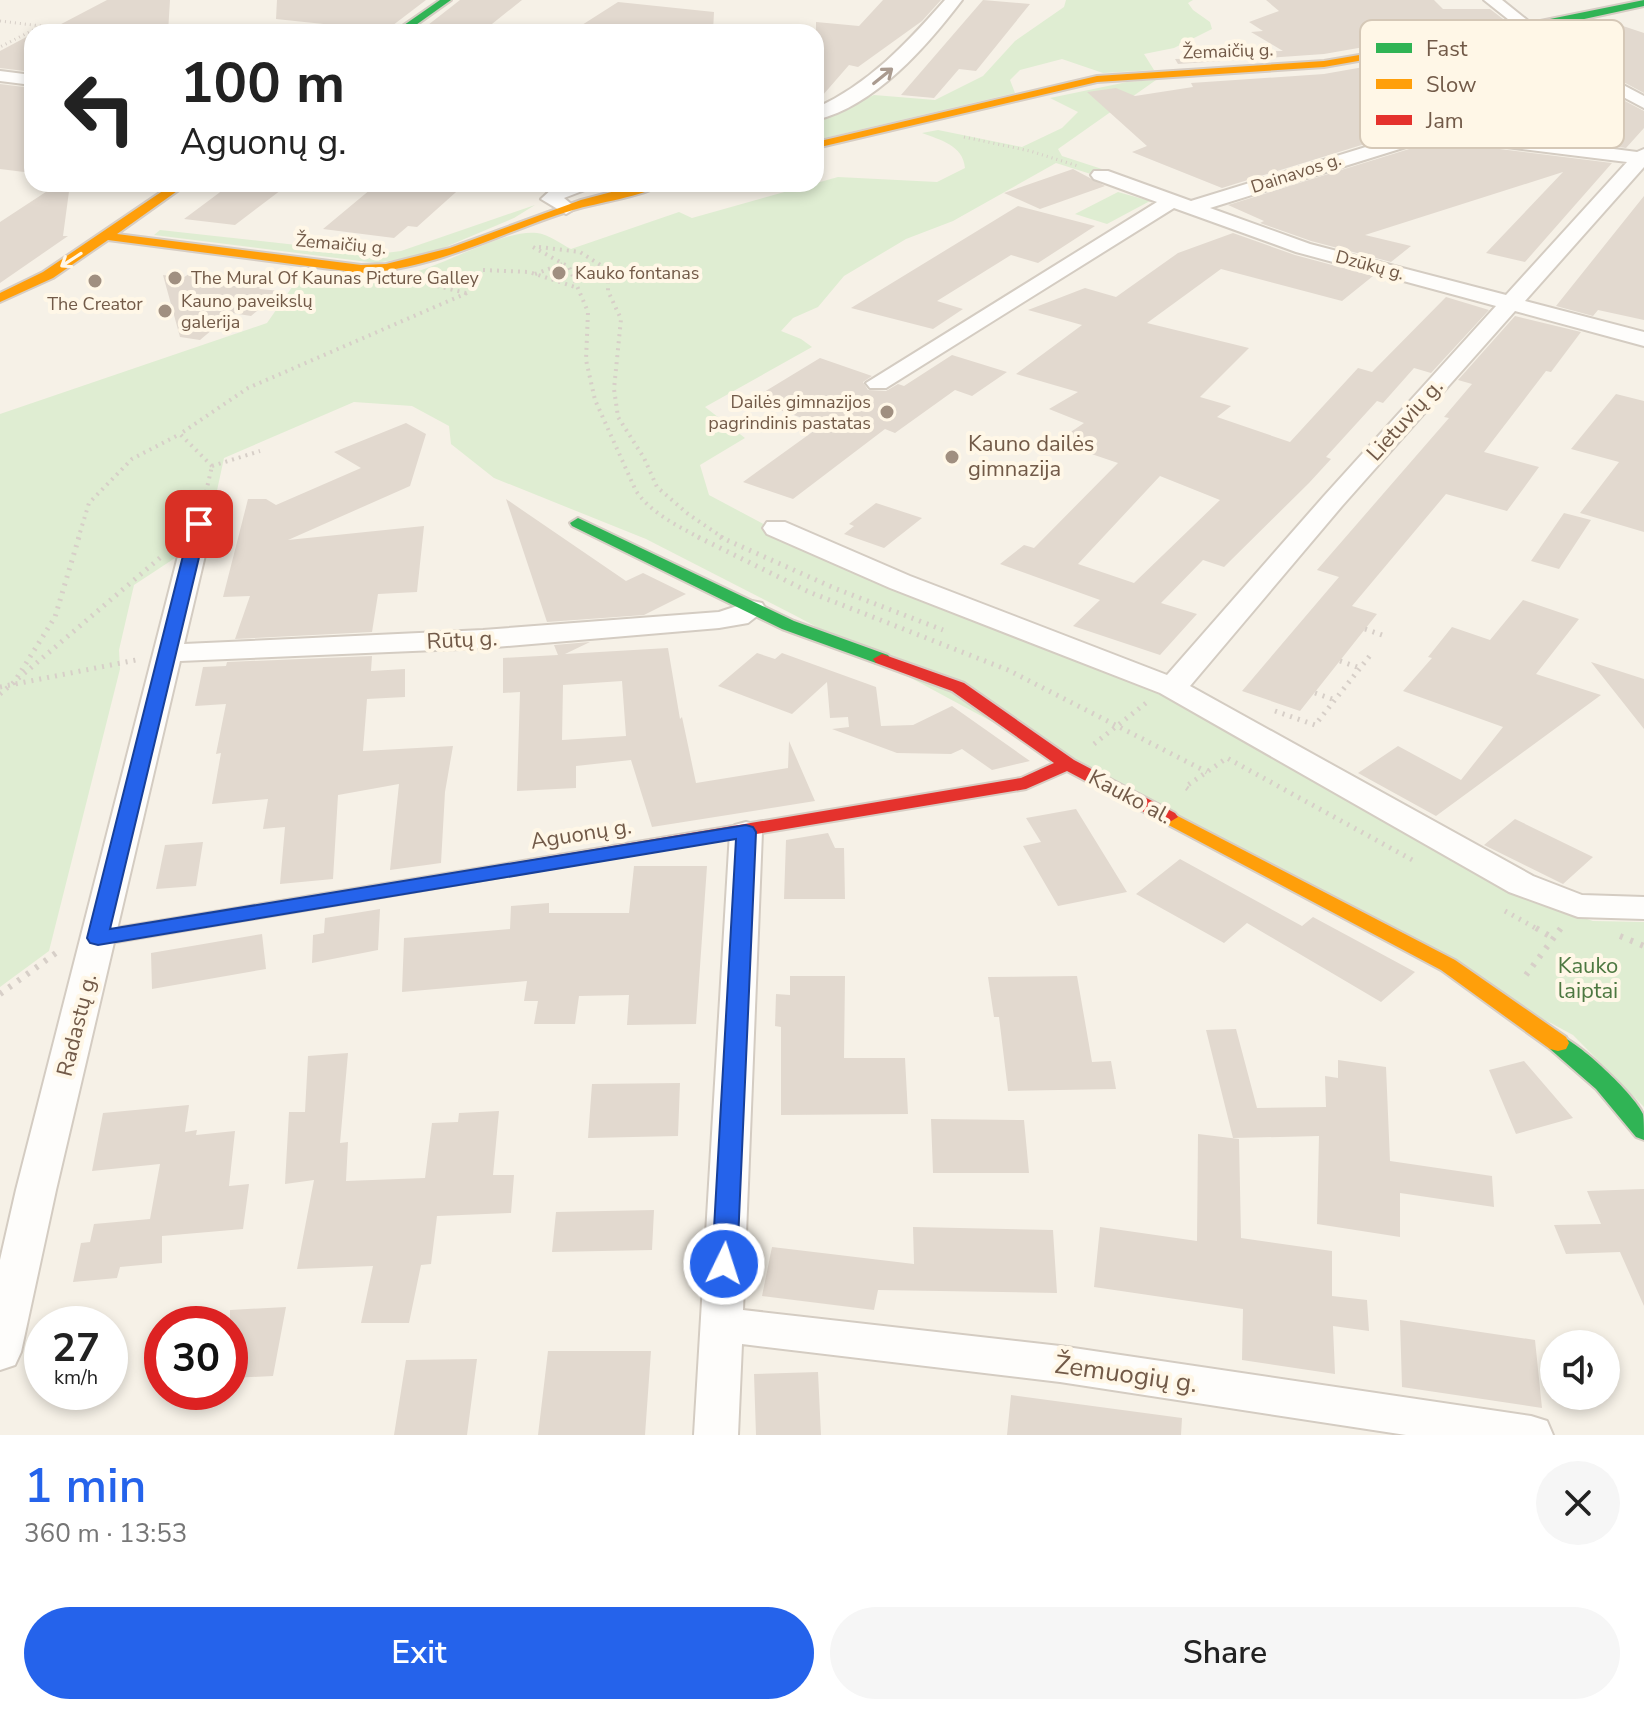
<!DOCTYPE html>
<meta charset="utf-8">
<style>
body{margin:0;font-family:"Nunito Sans",sans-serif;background:#f6f6f6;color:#222;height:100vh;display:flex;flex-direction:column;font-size:30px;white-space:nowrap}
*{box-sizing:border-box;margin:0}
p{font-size:26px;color:#767676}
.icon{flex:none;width:44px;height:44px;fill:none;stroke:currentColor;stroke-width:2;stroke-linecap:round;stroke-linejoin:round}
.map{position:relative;height:1435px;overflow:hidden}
.details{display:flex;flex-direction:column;background:#fff;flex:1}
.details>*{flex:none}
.top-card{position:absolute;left:24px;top:24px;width:800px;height:168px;border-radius:24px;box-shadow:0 4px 12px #0003;background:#fff;color:#222;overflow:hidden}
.fabs{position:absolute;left:1540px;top:1330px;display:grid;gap:16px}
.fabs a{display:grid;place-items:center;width:80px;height:80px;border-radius:50%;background:#fff;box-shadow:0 4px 12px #0003;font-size:40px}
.speed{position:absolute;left:24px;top:1306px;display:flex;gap:16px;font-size:40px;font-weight:700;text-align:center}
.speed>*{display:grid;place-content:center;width:104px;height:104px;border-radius:50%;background:#fff;box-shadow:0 4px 12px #0003;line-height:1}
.speed small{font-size:20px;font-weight:400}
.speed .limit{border:12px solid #d22;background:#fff;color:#111}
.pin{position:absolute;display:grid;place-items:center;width:68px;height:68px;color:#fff;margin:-34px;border-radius:16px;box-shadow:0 4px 12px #0006}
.me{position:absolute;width:88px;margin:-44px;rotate:4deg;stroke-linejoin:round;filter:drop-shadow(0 0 6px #0008)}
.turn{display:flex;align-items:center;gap:28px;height:168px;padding:0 24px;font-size:36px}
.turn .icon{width:104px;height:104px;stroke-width:2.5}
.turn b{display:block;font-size:56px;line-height:68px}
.round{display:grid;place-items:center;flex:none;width:84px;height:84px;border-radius:42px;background:#f6f6f6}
.summary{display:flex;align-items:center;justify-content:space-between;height:136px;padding:0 24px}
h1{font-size:48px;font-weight:600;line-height:60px;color:#2563eb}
.cta{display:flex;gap:16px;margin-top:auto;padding:16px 24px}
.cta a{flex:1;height:92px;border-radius:48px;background:#2563eb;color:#fff;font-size:32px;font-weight:600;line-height:92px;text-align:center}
.cta a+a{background:#f6f6f6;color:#222}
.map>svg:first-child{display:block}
</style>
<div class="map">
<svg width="1644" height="1435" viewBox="0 0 1644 1435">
<rect width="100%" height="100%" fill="#f6f1e7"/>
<path fill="#dfedd2" d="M1066,0H1193L1188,3L1193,10L1210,22L1212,29L1174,48L1144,54L1154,70L1103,73L1062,59L1020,70L1010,80L1015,93L816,140V121L874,95L935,100L983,76L1015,41L1064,7Z
M1156,80L1058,149L1062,156L1108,171L1097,176L1056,163L953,221L906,239L844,276L818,307L793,318L781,331L801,339L812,347L705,407L745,438L700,465L709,495L831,560L1174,698L1548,906L1593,921L1644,922V1107L1573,1035L798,617L646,539L494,478L451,444L449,426L412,406L354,402L224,458L207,537L134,585L119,650L120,669L49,951L0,987V414L267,323L304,270C336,274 370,281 402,275C442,268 502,229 537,233C548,234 561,244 571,249L679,212L692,218L838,177L937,182L965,168C963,145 940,140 922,133L938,130L1022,147L1062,128L1078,112L1050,98L1127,82Z
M1118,192L1150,201L1107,224L1075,214Z
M535,205L514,218L429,254L376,263L154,235L160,230L378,254L401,251Z"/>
<path fill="#e2d9cf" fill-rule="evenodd" d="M107,0H170L168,32H46Z
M277,0H426L384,32H322L333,25L276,19Z
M460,0H522L482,32L448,28L447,32H419Z
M883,0H941L922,21L858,67L849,65L816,103V22L859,26Z
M983,0L1030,4L976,71L959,69L934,98L901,95Z
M1266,0H1434L1443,9H1490L1507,22L1324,54L1178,64L1175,59L1213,58L1209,53L1283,51L1251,32L1263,31L1249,22L1279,11Z
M618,2L714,12L713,32H571Z
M1623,26L1644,33V93L1537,36L1564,30L1573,37Z
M32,34V72L0,68V51Z
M1511,41L1644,111V128L1626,148L1469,127L1485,67L1395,76L1442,124L1433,123L1222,188L1132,152L1147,146L1087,92L1116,88L1135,96L1193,87L1191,83L1324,74Z
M0,84L32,88V173L0,169Z
M1435,141L1612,163L1525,262L1486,253L1563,172L1365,235L1411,246L1391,262L1311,241L1260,223L1264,221L1228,205Z
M1073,169L1105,186L1040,209L1004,193Z
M58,184H70L63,236H68L0,283V222Z
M231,184H289L235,225L184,219Z
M377,184H465L417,227L408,226L394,238L323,229Z
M1644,196V320L1598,310L1593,316L1556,306Z
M1018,206L1095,226L1038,263L1011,255L937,301L963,309L933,329L851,308Z
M1233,233L1295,255L1373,276L1342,301L1221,269L1147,323L1249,348L1200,397L1231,406L1217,417L1290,442L1358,368L1372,372L1446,297L1489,310L1431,373L1414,368L1383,403L1377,401L1326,457L1331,459L1309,483L1224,567L1203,560L1161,603L1197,614L1160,655L1073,626L1100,600L1000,564L1024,545L1034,548L1118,463L1056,442L1084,423L1049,409L1078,392L1016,374L1082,325L1028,310L1085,288L1116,297L1178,253ZM1160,476L1220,500L1134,583L1078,564Z
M193,271L269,281L259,289L281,291L251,316L232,313L200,340L180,337L163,275L183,278Z
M1515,316L1581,332L1551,372L1546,371L1484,452L1539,467L1507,511L1446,494L1352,606L1377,614L1300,711L1242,691L1339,577L1317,570L1449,418L1444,417L1472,384L1458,380Z
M952,355L1007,372L972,396L955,390L895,433L885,429L793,499L743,482L822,425L751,400L820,358L872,376L863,382L868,390L886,391L898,384L904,386Z
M1616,394L1644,401V532L1580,513L1619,462L1571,449Z
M406,423L426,434L410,486L288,540L424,526L417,592L378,594L372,632L235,639L250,596L223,597L248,499H266L276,505L361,468L334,452Z
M506,499L626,581L643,573L686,594L644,615L547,622Z
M876,503L922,518L884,548L844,534L854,526L849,524Z
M1564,513L1591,520L1559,569L1531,561Z
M1523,600L1579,619L1536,674L1601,695L1436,816L1358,773L1398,746L1461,780L1503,727L1403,691L1432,658L1428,657L1452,627L1490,640Z
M590,642L565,654L668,648L680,719L682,717L696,783L788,768L789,741L815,801L652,827L631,760L576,766V788L517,791L520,692L503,693V658L558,655L554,645ZM622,681L626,736L562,740L563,685Z
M757,653L775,659L782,653L876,687L881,726L913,725L952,706L1030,761L992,770L962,749L951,754L897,753L832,729L849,727L848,717L830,718L827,682L792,714L718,686Z
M372,656L371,671L405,669V697L367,699L363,751L453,746L445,792L441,863L390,870L399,784L338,795L333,879L280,884L285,827L263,829L268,799L212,804L221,753L216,754L226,704L195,706L203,667L226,666L227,662Z
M1591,662L1644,679V729Z
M1076,809L1127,892L1058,906L1023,846L1041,842L1026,818Z
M1515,819L1593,857L1563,884L1484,845Z
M828,833L835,848H844L845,899H784L786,840Z
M203,842L196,886L156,889L165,845Z
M1180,859L1302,926L1313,917L1415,972L1381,1002L1247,923L1224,943L1136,894Z
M634,866H707L696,1024L627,1025L629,995L579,996L575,1024H534L538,1001H524L527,981L402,992L404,938L510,929L511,906L549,903V913H629Z
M380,909L378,950L312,963L313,935L324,933L325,918Z
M262,934L266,969L152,989L151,953Z
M790,976H845L844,1058H905L908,1114L781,1115V1027L775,1026L776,994L790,995Z
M1077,976L1092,1062L1111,1061L1116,1089L1008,1091L999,1017H994L988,977Z
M1236,1029L1257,1108L1326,1107L1325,1076L1338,1078V1060L1386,1067L1390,1161L1492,1176L1494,1207L1400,1193V1237L1317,1224L1319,1136L1233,1138L1206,1030Z
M348,1053L340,1143L348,1142L346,1181L425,1178L432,1123L458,1122L459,1113L499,1111L493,1175H514L511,1213L437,1216L431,1264L421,1265L409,1323H361L373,1266L297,1269L314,1180L285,1184L289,1112H305L308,1056Z
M1524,1061L1573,1118L1516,1134L1489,1070Z
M680,1083L678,1136L588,1138L592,1084Z
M189,1105L185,1132L197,1130L196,1135L235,1131L229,1186L249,1184L243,1229L162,1236V1263L120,1267L117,1278L73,1282L81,1243L90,1242L94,1224L150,1219L160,1164L92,1171L103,1113Z
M931,1119L1024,1120L1029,1173H933Z
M1198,1134L1239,1139L1241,1238L1332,1251V1296L1367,1300L1369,1331L1333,1326L1335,1374L1242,1360L1243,1309L1094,1287L1100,1227L1197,1241Z
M1644,1189V1306L1620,1252L1566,1254L1554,1225L1601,1224L1587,1191Z
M654,1210L652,1250L552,1252L556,1212Z
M913,1227L1053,1230L1057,1293L878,1290L874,1310L762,1296L772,1247L914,1264Z
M286,1307L273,1376L230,1378V1310Z
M1400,1320L1535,1340L1542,1408L1402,1387Z
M548,1351H651L645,1435H538Z
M477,1359L467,1435H394L406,1360Z
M818,1372L821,1435H756L754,1374Z
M1011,1395L1182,1418L1181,1435H1007Z"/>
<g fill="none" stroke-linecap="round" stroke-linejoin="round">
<defs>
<path id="street" d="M945,0H962C927,46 875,106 816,120V108C869,84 907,43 945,0Z
M1484,0H1502L1537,28L1535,31L1523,32L1644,96V108L1504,34L1502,31L1510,26L1523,31Z
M0,71L32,75V85L0,81Z
M1434,126L1637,152L1644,149V167L1525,301L1644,332V346L1515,311L1342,506L1190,686L1533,876L1582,895L1644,897V919L1578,917L1509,892L1160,693L890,588L767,534L763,528L767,522H785L910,576L1167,675L1324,496L1496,306L1296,252L1174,208L886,388H870L866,383L1157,202L1094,179L1091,175L1094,171H1108L1191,201ZM1435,138L1627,162L1506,295L1310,244L1210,208Z
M563,184H593L590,188L564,198L576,208L566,214L541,199L554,187Z
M202,505L211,507L215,513L184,644L483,630L719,612L752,601L762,603L766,609L748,623L719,628L483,648L180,661L56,1190L21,1352L15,1365L0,1370V1260L16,1190L189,513L193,507Z
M746,822L757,825L762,832L743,1310L1060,1346L1531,1416L1547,1421L1553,1435H1406L1060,1382L742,1344L738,1435H694L730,832L735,825Z"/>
<path id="fast" d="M440,0H451L406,32H394Z
M1644,0V6L1529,31L1371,59L1366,56Z
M578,518L794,621L888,655L891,659L888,663H876L782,629L572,526L570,523Z
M1558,1035C1578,1041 1635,1095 1643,1114C1644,1120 1644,1132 1644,1140L1636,1137L1596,1089L1550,1049L1547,1043L1550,1037Z"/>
<path id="slow" d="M1371,53L1375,54V58L1324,67L1097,82L816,148V142L1097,76L1324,61Z
M173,184H187L117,234L361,265L386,264L450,248L581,200L642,184H662C645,196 596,203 573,210C501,232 438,269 361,273L108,240L53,278L0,302V293L43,272Z
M1168,811L1455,960L1566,1037L1569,1043L1566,1049L1558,1051L1550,1049L1441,970L1161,821L1158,817Z
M511,863L521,869L518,874L98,945L91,943L88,938L91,933L98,931Z"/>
<path id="jam" d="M882,654L964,683L1074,760L1175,813L1178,817L1168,823L1161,821L1067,771L1026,789L511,875L501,869L511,863L1021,778L1054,763L952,691L876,663L873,659Z"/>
</defs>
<use href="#street" stroke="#d4ccc2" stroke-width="4"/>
<use href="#fast" stroke="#d6cdc4" stroke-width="4"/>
<use href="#slow" stroke="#d6cdc4" stroke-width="4"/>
<use href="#jam" stroke="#d6cdc4" stroke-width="4"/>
<path stroke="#d7cfc8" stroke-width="3" stroke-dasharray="1 4" stroke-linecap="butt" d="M0,21L41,26L0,47
M1437,74L1487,69
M964,137L1030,151L1078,166"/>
<path stroke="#d7cfc8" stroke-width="4" stroke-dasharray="2 5" stroke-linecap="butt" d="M533,247L569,267L588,312L586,360L595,400L636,491C652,514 678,526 702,539
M539,247L580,252L602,266L608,278V291L621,319L614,389L618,417L644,458L657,487L688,514L725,539
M483,270L529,272L575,287
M535,274L562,264
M437,286L466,293
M212,466L180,434L248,388L467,293
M212,466L260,451
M206,492L212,466
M78,539L89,503L132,459L180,434"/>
<path stroke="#d7cfc8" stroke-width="5" stroke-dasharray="2 6" stroke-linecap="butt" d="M698,537L809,592L1008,670L1207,772
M720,537L834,588L943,630
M1365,629L1385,636
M1340,661L1360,668
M13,684L55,617L79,537
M0,687L136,660
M1315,693L1335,700
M0,694L161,557
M1275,711L1315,725L1372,653
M1094,744L1146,703
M1188,789L1185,787L1227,758L1416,862
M1505,911L1539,930"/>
<path stroke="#d7cfc8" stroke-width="6" stroke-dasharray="3 8" stroke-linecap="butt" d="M1536,928L1553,938
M1620,936L1644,946
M1526,975L1561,928
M0,994L60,950"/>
<use href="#street" fill="#fefdfb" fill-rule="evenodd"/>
<use href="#fast" fill="#30b455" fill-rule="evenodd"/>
<use href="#slow" fill="#ff9f0a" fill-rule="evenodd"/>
<use href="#jam" fill="#e5322d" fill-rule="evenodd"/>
</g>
<defs><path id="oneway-shaft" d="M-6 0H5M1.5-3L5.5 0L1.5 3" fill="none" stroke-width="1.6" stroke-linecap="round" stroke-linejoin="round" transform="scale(2)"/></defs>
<use stroke="#aa9b90" href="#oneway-shaft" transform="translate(883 76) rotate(-39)"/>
<use stroke="#fff7e7" href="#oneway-shaft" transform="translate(71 260) rotate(147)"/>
<path fill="#2563eb" stroke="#184099" stroke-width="2" d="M199,519L207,524L110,929L746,825L753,827L756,832L737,1264L733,1271L724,1273L716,1271L712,1264L736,839L98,945L90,943L87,938L191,524Z"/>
<g fill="#a08f80" stroke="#fff7e7" stroke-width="3">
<circle cx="559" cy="273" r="8"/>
<circle cx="175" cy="278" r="8"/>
<circle cx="95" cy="281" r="8"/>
<circle cx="165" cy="311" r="8"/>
<circle cx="887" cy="412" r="8"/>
<circle cx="952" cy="457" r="8"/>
</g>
<g text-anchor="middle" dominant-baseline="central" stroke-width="8" stroke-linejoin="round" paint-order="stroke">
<g font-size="18" fill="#725a48" stroke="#fff7e7">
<text transform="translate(1228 51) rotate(-2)">Žemaičių g.</text>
<text transform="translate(1296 173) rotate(-18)">Dainavos g.</text>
<text transform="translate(341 244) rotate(5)">Žemaičių g.</text>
<text transform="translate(1370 265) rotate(15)">Dzūkų g.</text>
</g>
<g font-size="18" fill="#725a48" stroke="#fff7e7" text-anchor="start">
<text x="575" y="273">Kauko fontanas</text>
<text x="191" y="278">The Mural Of Kaunas Picture Galley</text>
<text x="181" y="301">Kauno paveikslų<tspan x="181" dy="21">galerija</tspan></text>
<text x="95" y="304" text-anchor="middle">The Creator</text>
<text x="871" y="402" text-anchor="end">Dailės gimnazijos<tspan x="871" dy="21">pagrindinis pastatas</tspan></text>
</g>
<g font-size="22" fill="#725a48" stroke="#fff7e7">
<text transform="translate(1405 420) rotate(-48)">Lietuvių g.</text>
<text transform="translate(462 640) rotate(-3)">Rūtų g.</text>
<text transform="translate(1130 797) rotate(28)">Kauko al.</text>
<text transform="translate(581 834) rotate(-9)">Aguonų g.</text>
<text transform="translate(77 1025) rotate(-76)">Radastų g.</text>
</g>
<g font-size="22" fill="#725a48" stroke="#fff7e7" text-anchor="start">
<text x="968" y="444">Kauno dailės<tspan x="968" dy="25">gimnazija</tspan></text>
</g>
<g font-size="22" fill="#4d7841" stroke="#fff7e7">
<text x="1588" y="966">Kauko<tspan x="1588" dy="25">laiptai</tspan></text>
</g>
<g font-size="26" fill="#725a48" stroke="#fff7e7">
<text transform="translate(1126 1374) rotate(8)">Žemuogių g.</text>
</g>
</g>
<rect x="1360" y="20" width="264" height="128" rx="12" fill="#fff7e7" stroke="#d5c8b7" stroke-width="2"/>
<rect x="1376" y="43" width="36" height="10" fill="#30b455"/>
<rect x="1376" y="79" width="36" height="10" fill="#ff9f0a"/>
<rect x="1376" y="115" width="36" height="10" fill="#e5322d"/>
<g font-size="22" fill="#725a48">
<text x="1426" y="56">Fast</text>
<text x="1426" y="92">Slow</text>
<text x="1426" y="128">Jam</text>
</g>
</svg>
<div class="fabs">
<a><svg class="icon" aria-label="sound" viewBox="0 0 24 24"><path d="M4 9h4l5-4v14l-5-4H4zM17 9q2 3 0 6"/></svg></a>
</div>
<div class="speed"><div>27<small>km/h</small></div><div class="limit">30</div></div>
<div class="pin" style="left:199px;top:524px;background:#d93025"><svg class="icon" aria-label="arrive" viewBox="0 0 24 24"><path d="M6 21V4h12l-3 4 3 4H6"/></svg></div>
<svg class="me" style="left:724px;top:1264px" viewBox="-20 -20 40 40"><circle r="17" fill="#2563eb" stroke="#fff" stroke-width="3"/><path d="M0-11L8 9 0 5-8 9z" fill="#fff"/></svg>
<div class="top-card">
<div class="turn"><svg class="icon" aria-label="left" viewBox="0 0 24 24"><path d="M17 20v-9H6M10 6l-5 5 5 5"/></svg><div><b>100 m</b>Aguonų g.</div></div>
</div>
</div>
<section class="details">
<div class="summary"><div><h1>1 min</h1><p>360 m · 13:53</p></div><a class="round"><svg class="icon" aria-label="close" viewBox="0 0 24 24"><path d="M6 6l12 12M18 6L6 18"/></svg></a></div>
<div class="cta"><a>Exit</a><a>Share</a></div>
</section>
